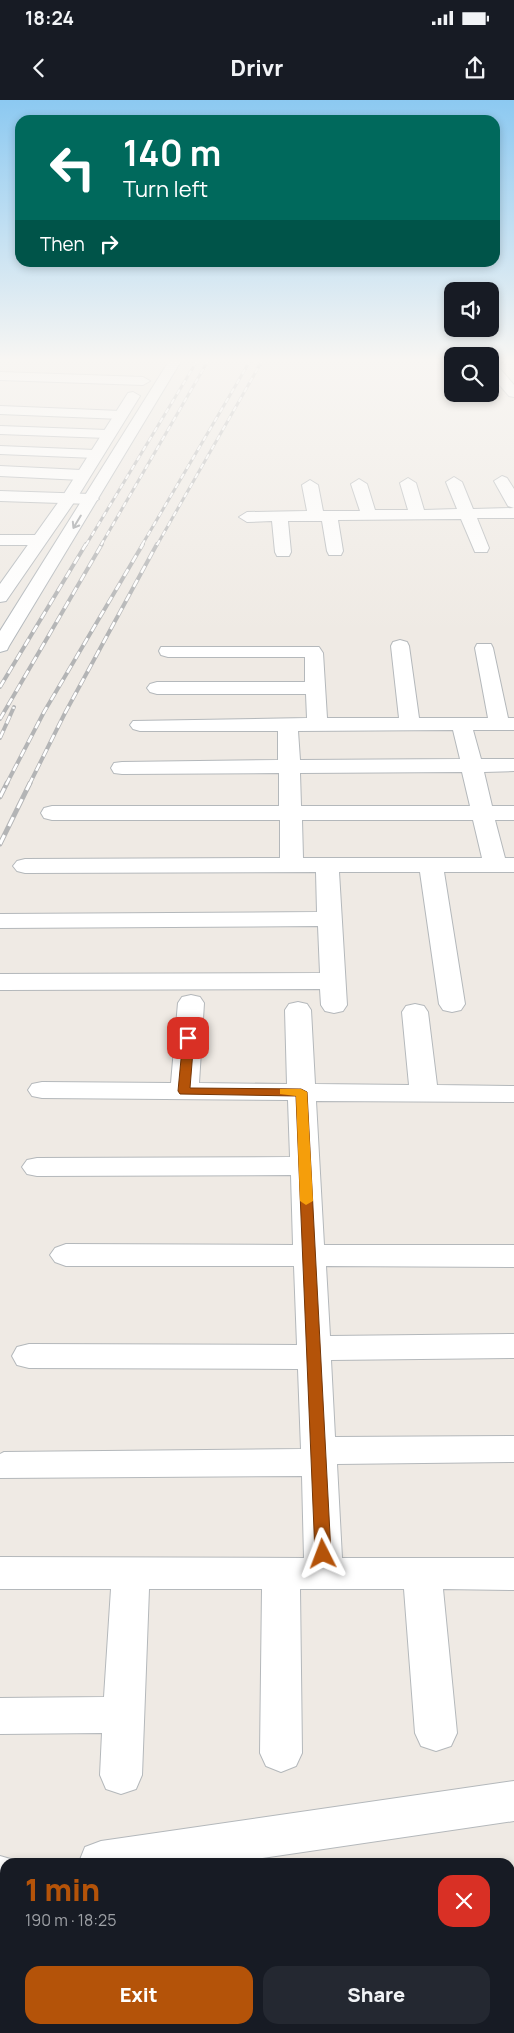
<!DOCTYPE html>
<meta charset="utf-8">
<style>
body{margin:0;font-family:Manrope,sans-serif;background:#242831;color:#f1f3f6;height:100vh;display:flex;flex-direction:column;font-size:19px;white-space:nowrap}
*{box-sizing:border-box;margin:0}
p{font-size:16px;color:#9ea1a6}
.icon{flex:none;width:28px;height:28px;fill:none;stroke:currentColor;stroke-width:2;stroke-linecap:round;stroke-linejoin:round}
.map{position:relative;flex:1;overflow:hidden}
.drawer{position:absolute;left:0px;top:1758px;width:515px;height:176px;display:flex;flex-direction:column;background:#171b24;border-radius:15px 15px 0 0;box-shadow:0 2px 8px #0003}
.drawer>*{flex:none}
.top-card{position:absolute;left:15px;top:15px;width:485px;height:152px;border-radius:15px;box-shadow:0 2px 8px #0003;background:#00695c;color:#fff;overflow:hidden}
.controls{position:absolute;left:444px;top:182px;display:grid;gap:10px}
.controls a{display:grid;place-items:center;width:55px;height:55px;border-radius:10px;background:#171b24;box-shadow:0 2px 8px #0003;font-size:25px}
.pin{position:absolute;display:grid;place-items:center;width:42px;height:42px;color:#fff;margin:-21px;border-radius:10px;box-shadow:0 2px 8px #0006}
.me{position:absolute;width:55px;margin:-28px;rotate:357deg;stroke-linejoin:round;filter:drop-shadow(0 0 4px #0008)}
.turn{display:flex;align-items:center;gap:18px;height:105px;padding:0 25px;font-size:22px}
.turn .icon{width:65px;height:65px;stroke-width:2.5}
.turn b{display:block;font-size:35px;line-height:42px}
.then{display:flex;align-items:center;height:48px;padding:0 25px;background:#0003;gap:10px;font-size:19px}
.round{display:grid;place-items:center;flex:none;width:52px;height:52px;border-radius:15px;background:#242831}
.summary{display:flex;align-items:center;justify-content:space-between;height:85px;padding:0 25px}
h1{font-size:30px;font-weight:800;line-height:38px;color:#b45309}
.cta{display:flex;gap:10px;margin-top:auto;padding:10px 25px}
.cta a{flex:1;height:58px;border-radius:15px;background:#b45309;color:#fff;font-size:20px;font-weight:800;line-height:58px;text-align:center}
.cta a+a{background:#242831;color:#f1f3f6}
.status{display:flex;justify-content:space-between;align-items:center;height:35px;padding:0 25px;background:#171b24;direction:ltr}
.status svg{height:14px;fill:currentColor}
header{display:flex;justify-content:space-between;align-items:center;height:65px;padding:0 25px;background:#171b24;font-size:22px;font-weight:800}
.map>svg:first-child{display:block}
</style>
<div class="status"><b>18:24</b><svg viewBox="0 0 49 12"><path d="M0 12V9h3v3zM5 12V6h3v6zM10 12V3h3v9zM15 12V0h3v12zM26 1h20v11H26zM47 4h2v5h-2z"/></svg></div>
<header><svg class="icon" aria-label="back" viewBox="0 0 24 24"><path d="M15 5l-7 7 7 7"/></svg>Drivr<svg class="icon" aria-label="share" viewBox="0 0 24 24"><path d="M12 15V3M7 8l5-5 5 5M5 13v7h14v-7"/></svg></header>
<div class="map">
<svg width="514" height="1933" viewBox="0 0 514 1933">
<rect width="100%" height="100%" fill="#efeae4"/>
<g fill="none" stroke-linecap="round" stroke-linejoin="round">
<defs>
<path id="street" d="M490,262L495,263L514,285V297L509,296L490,274Z
M0,272L143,277L150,281L143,285L0,280Z
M0,306L121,311L128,315L121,319L0,314Z
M0,326L107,330L114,334L107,338L0,334Z
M0,346L95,350L102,354L95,358L0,354Z
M0,366L81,370L89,375L81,380L0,376Z
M502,376L507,378L514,389V408L508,406L494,381Z
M454,377L462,382L473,409L514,408V418H477L489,448L487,452H475L461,419L338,420L343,451L341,455H329L327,451L322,421H288L291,452L289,456H277L275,452L272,421L247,422L239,417L247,412L307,411L302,385L310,380L318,385L323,411H360L351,384L359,379L367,384L375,410H408L400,383L408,378L416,383L424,410L457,409L446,382Z
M0,391L91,394L99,399L91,404L0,401Z
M0,435H38L44,437L46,440L44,443L38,445H0Z
M400,540L407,542L409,546L419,618H488L475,548L477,544H491L493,548L508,618H514V630H473L481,659H514V671L484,672L492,706H514V720H495L505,758H514V772H444L465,904L461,910L452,912L443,910L439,904L420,772H339L347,905L343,911L334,913L325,911L321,905L320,889L0,890V874L320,873L318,826L0,828V814L317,812L316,772L25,773L17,771L13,766L17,761L25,759L280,758V720H52L44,718L41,713L44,708L52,706H279V673L122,674L114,673L111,668L114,663L122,662L278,660V631H140L133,629L130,625L133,621L307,618L306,594H157L150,592L147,588L150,584L157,582H305V557H168L161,555L159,551L161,547H319L323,553L327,618H399L391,546L393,542ZM453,630L460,659L300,660L298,631ZM462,672L470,706H301L300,673ZM302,720H473L482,758H303Z
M191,895L200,897L204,903L199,983L287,984L285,910L289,904L298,902L307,904L311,910L315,984L409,985L402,912L406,906L415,904L424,906L428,912L437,985L514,986V1002L316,1001L324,1145H514V1167L326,1166L330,1236L514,1234V1258L331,1260L335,1337L514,1336V1362L337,1364L342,1458H514V1490L443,1489L457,1633L451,1646L436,1651L421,1646L415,1633L404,1489H300L302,1653L296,1666L281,1672L266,1666L260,1653L262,1489H149L142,1675L136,1689L121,1694L106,1689L100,1675L102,1633L0,1634V1598L104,1597L111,1489H0V1457L304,1458L302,1376L0,1378V1354L4,1352L301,1349L298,1269L29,1268L17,1265L12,1256L17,1247L29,1244L297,1245L294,1166H66L55,1162L50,1155L55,1148L66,1144L293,1145L291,1075L37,1076L27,1074L22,1067L27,1060L37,1058L290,1057L288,1000L42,998L32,996L28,990L32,984L42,982L171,983L178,903L182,897Z
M514,1681V1721L236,1762H79L85,1747L101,1741Z
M0,1756L21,1762H5V1798H0Z"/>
<path id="secondary" d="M169,261H181L9,546L7,550L0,552V531Z
M133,292L140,296L77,398L6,501L0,502V484L62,397L128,293Z
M514,1829V1875L510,1876V1830Z
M93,1929H158L156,1933H91Z"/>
</defs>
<use href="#street" stroke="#b4b8bb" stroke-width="2"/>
<use href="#secondary" stroke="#b3b8bc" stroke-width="2"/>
<use href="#street" fill="#fff" fill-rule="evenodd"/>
<use href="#secondary" fill="#fff" fill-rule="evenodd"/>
<defs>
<path id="rail-far2" d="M86,445L197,261
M101,445L208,261
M142,445L250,261
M157,445L262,261"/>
<path id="rail-far1" d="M0,587L86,444
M0,619L102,444
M0,638L14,607
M6,685L44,612L143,444
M29,685L65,613L157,444"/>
<path id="rail" d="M0,697L7,683
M0,744L30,683"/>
</defs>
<use href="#rail-far2" stroke="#b3b4b5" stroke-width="3"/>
<use href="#rail-far1" stroke="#b3b4b5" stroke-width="4"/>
<use href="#rail" stroke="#b3b4b5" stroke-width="5"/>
<use href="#rail-far2" stroke="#fff" stroke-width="2" stroke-dasharray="5.5" stroke-linecap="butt"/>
<use href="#rail-far1" stroke="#fff" stroke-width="2.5" stroke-dasharray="8" stroke-linecap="butt"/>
<use href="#rail" stroke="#fff" stroke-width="3" stroke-dasharray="10" stroke-linecap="butt"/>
</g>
<defs><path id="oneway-shaft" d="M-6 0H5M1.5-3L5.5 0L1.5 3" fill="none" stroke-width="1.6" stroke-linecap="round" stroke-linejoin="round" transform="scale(1.25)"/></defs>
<use stroke="#9da0a3" href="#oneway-shaft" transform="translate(77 422) rotate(121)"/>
<linearGradient id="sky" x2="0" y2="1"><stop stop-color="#8cc9f1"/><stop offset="0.49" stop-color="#f8f6f3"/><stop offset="1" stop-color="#f8f6f3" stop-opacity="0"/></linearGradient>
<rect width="514" height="532" fill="url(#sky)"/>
<path fill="#b45309" stroke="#753606" d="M188,935L194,938L190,988L301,989L307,992L331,1454L329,1458L323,1460L318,1458L315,1454L296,996L180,994L178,991L183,938Z"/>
<path fill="#f59e0b" d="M280,989H301L307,992L313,1101L306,1105L300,1101L296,996L280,994Z"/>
</svg>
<div class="controls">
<a><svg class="icon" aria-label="sound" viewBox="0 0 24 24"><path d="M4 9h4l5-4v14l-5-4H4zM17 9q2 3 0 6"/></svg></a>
<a><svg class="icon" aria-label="search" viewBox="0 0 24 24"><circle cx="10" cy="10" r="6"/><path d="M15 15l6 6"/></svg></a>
</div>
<div class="pin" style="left:188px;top:938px;background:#d93025"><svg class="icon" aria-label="arrive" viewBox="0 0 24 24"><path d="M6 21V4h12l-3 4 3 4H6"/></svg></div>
<svg class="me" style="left:323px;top:1454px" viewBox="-20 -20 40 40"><path d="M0-17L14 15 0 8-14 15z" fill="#b45309" stroke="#fff" stroke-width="4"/></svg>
<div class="top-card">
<div class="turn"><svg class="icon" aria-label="left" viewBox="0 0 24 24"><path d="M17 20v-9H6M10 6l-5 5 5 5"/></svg><div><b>140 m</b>Turn left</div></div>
<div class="then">Then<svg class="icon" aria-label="right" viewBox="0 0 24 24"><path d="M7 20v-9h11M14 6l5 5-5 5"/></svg></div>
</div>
<section class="drawer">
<div class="summary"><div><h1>1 min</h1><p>190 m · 18:25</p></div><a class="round" style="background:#d93025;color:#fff"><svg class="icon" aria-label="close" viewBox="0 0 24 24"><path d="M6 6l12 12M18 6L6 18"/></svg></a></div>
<div class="cta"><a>Exit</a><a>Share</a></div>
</section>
</div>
